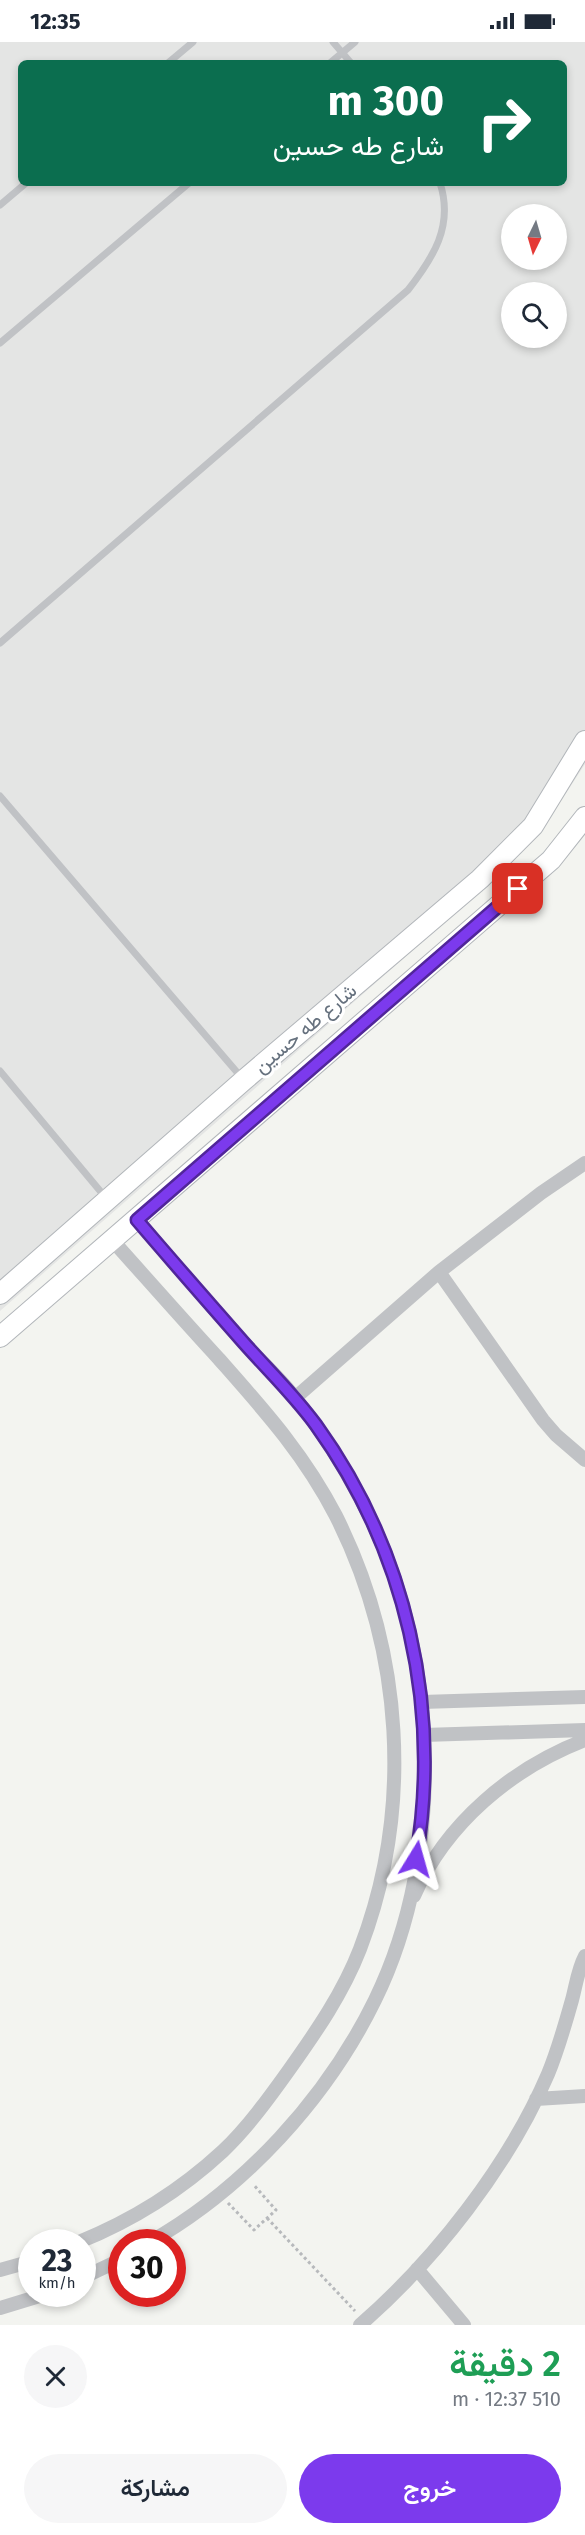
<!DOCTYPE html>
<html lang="ar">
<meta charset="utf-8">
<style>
body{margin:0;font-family:"Fira Sans",Vazirmatn,sans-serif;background:#f6f6f7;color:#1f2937;direction:rtl;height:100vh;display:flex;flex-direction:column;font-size:22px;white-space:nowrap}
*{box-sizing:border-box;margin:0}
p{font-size:20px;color:#747a83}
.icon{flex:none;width:33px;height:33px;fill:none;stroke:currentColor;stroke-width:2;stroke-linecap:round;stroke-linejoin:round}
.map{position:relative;height:2283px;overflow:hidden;direction:ltr}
.panel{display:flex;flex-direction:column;background:#fff;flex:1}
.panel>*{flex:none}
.hud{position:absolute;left:18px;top:18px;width:549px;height:126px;border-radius:9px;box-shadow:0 3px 9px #0003;direction:rtl;background:#0b6e4f;color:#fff;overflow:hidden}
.needle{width:39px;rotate:185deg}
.controls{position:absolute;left:501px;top:162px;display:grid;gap:12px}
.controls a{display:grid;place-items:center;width:66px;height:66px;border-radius:50%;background:#fff;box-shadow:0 3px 9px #0003;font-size:30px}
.speed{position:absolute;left:18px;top:2187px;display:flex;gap:12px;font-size:30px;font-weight:700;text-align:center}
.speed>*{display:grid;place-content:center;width:78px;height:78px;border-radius:50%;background:#fff;box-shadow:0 3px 9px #0003;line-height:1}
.speed small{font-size:15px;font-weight:400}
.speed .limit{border:9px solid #d22;background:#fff;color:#111}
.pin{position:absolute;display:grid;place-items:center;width:51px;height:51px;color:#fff;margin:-26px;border-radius:12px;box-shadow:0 3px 9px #0006}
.me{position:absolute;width:66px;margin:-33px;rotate:8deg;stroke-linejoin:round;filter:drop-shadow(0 0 4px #0008)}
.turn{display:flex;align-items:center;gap:21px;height:126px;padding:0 24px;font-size:27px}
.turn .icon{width:78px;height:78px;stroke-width:2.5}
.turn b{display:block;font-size:42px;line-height:51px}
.round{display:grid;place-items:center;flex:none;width:63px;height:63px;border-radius:32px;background:#f6f6f7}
.headline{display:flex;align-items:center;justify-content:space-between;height:102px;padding:0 24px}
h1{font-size:36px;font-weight:600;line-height:45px;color:#1e9e55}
.primary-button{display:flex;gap:12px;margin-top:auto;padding:12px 24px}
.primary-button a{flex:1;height:69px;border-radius:36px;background:#7c3aed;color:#fff;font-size:24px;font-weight:600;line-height:69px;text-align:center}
.primary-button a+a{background:#f6f6f7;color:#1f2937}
.status{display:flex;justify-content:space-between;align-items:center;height:42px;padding:0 30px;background:#fff;direction:ltr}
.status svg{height:16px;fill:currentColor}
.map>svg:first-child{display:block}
</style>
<div class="status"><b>12:35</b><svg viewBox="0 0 49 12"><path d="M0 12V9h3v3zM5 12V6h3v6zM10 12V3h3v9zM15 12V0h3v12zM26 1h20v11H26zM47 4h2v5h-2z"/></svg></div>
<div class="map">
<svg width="585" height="2283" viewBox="0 0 585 2283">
<rect width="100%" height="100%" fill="#f3f4f0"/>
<path fill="#e4e5e4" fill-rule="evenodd" d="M0,0H585V722L548,779L498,834L0,1269ZM21,21H564V141H21ZM512,172H556V218H512ZM512,250H556V296H512Z"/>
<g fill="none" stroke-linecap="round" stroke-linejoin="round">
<defs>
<path id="secondary" d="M0,1252L244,1038L480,837L533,784L585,699
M0,1295L551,818L585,775"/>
</defs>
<use href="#secondary" stroke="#b2b6ba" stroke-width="22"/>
<path stroke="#b7b9bc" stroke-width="3" stroke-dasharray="3 3" stroke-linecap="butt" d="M228,2161L254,2188L276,2168L253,2142
M267,2176L355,2269"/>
<path stroke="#c0c2c5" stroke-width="7" d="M333,0L351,21
M168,21L193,0
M330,21L355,0
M0,163L26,141
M0,301L189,141
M0,601L408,248C433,216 454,184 440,141
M0,754L242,1036
M0,1029L106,1156"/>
<path stroke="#c0c2c5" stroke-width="14" d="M137,1178C173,1220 208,1261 245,1302C259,1317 274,1331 287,1346C316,1380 340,1418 361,1458C439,1603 448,1809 375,1958C327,2056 245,2146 150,2200
M439,1230L543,1378L556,1393L585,1418
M295,1356L439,1230L541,1151L585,1121
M422,1660L585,1655
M424,1693L585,1688
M414,1854C446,1781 512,1726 585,1698
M536,2057L585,2054
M79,2200C131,2179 182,2147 223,2109C248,2085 269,2056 289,2028C316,1990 343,1951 360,1907C414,1766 403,1608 336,1474C304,1412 264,1368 219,1317C183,1278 148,1238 113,1199
M417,2227L464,2283
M0,2228L32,2219
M82,2236L122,2217
M0,2266L46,2252
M360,2283C435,2218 509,2123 548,2032C558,2008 565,1983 572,1958C576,1943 578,1927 585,1914"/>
<use href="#secondary" stroke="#fff" stroke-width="20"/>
</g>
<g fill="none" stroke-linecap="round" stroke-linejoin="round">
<defs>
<path id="route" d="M416,1817C442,1665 406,1508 316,1383C294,1353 268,1328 244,1301C208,1260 172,1219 137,1178L518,847"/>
</defs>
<use href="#route" stroke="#51269a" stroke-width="15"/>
<use href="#route" stroke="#7c3aed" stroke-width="10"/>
</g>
<g text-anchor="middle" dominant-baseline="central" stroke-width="6" stroke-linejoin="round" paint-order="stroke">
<g font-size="20" fill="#66717e" stroke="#fff">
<text transform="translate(305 986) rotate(-40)">شارع طه حسين</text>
</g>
</g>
</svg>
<div class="controls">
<a><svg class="needle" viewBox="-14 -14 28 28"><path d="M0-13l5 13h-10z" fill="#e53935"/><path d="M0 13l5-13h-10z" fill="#747a83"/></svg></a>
<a><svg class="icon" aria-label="search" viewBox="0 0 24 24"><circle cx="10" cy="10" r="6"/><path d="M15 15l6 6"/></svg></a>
</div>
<div class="speed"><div>23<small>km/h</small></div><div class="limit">30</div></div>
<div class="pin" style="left:518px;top:847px;background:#d93025"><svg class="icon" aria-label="arrive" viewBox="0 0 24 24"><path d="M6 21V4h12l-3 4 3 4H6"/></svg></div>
<svg class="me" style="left:416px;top:1817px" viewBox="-20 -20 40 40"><path d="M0-17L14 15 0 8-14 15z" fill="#7c3aed" stroke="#fff" stroke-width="4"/></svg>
<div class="hud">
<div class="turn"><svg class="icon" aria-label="right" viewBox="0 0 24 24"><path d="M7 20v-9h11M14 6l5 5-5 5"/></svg><div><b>300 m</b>شارع طه حسين</div></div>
</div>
</div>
<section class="panel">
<div class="headline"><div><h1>2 دقيقة</h1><p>510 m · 12:37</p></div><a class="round"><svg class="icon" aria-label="close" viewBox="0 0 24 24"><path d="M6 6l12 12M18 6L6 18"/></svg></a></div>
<div class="primary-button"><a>خروج</a><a>مشاركة</a></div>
</section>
